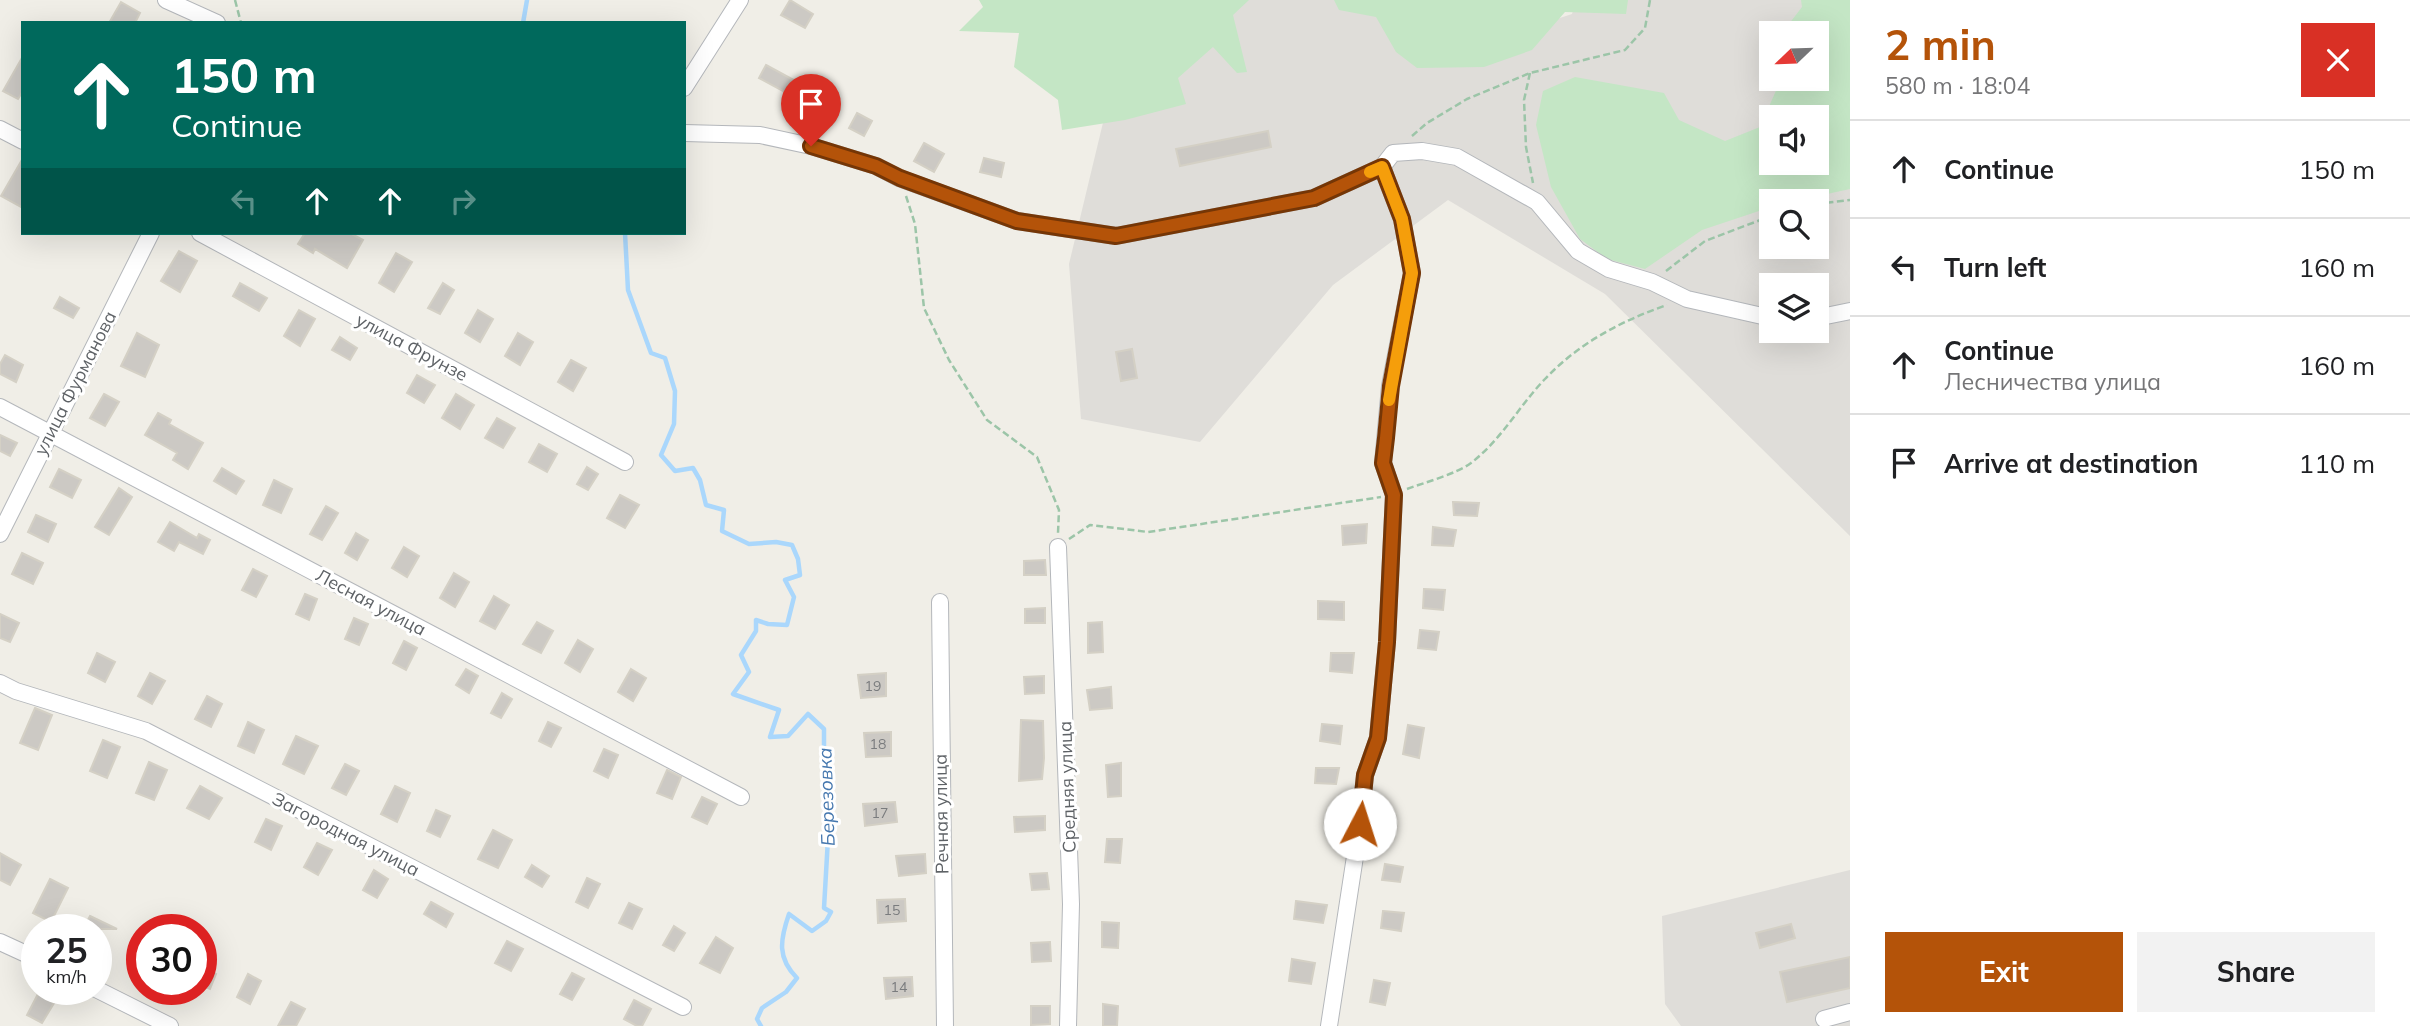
<!DOCTYPE html>
<meta charset="utf-8">
<style>
body{margin:0;font-family:Mulish,sans-serif;background:#f2f2f2;color:#202124;height:100vh;display:flex;flex-direction:column;font-size:26px;white-space:nowrap}
*{box-sizing:border-box;margin:0}
p{font-size:23px;color:#757577}
.icon{flex:none;width:38px;height:38px;fill:none;stroke:currentColor;stroke-width:2;stroke-linecap:round;stroke-linejoin:round}
.map{position:relative;flex:1;overflow:hidden}
.drawer{display:flex;flex-direction:column;background:#fff;width:560px}
.drawer>*{flex:none}
.banner{position:absolute;left:21px;top:21px;width:665px;height:214px;border-radius:0px;box-shadow:0 7px 28px #0002;background:#00695c;color:#fff;overflow:hidden}
.needle{width:46px;rotate:247deg}
.buttons{position:absolute;left:1759px;top:21px;display:grid;gap:14px}
.buttons a{display:grid;place-items:center;width:70px;height:70px;border-radius:0px;background:#fff;box-shadow:0 7px 28px #0002;font-size:35px}
.speed{position:absolute;left:21px;top:914px;display:flex;gap:14px;font-size:35px;font-weight:700;text-align:center}
.speed>*{display:grid;place-content:center;width:91px;height:91px;border-radius:50%;background:#fff;box-shadow:0 7px 28px #0002;line-height:1}
.speed small{font-size:18px;font-weight:400}
.speed .limit{border:10px solid #d22;background:#fff;color:#111}
.pin{position:absolute;display:grid;place-items:center;width:60px;height:60px;color:#fff;margin:-72px -30px;border-radius:50% 50% 50% 0;rotate:-45deg;box-shadow:0 0 7px #0007}
.pin .icon{rotate:45deg}
.me{position:absolute;width:77px;margin:-38px;rotate:5deg;stroke-linejoin:round;filter:drop-shadow(0 0 5px #0008)}
.turn{display:flex;align-items:center;gap:24px;height:147px;padding:0 35px;font-size:32px}
.turn .icon{width:91px;height:91px;stroke-width:2.5}
.turn b{display:block;font-size:49px;line-height:60px}
.lanes{display:flex;align-items:center;height:66px;padding:0 35px;background:#0003;justify-content:center;gap:35px;direction:ltr}
.lanes .off{opacity:.35}
.round{display:grid;place-items:center;flex:none;width:74px;height:74px;border-radius:0px;background:#f2f2f2}
.head{display:flex;align-items:center;justify-content:space-between;height:119px;padding:0 35px}
h1{font-size:42px;font-weight:700;line-height:52px;color:#b45309}
.primary-button{display:flex;gap:14px;margin-top:auto;padding:14px 35px}
.primary-button a{flex:1;height:80px;border-radius:0px;background:#b45309;color:#fff;font-size:28px;font-weight:700;line-height:80px;text-align:center}
.primary-button a+a{background:#f2f2f2;color:#202124}
ul{padding:0;list-style:none}
li{display:flex;align-items:center;gap:21px;height:98px;padding:0 35px;border-top:2px solid #e0e0e0}
li div{flex:1}
li b{display:block;font-size:26px}
li em{font-style:normal}
main{display:flex;flex:1;min-height:0}
.map>svg:first-child{display:block}
</style>
<main>
<div class="map">
<svg width="1850" height="1026" viewBox="0 0 1850 1026">
<rect width="100%" height="100%" fill="#f0eee7"/>
<path fill="#dfddd9" fill-rule="evenodd" d="M1147,0H1390L1438,58L1572,14L1576,0H1842L1805,117H1771V163L1850,174V536L1605,294L1448,200L1333,285L1200,442L1081,419L1069,264L1120,52ZM1771,33H1816V79H1771ZM1771,201H1816V247H1771ZM1771,285H1816V331H1771Z
M1850,870V1026H1681L1665,1004L1662,916Z"/>
<path fill="#c4e6c5" fill-rule="evenodd" d="M979,0H1249L1233,15L1247,72L1237,73L1213,47L1178,78L1186,104L1125,120L1062,130L1058,100L1014,67L1019,33L959,31L983,7Z
M1334,0H1628L1626,14L1565,12L1532,50L1484,67L1417,68L1396,52L1376,17L1339,10Z
M1801,0H1850V189L1795,201H1771V207L1702,230L1645,269L1607,259L1580,239L1551,187L1536,125L1543,91L1575,77L1664,93L1679,120L1725,141L1760,127L1778,86L1777,79H1816V33H1782L1802,7ZM1771,117H1816V163H1771Z"/>
<g fill="none" stroke-linecap="round" stroke-linejoin="round">
<path stroke="#aad7fc" stroke-width="4.5" d="M523,23L527,0
M625,233L628,290L651,353L665,358L675,391L674,424L661,455L675,471L693,468L700,480L706,505L724,510L722,531L749,544L776,542L792,545L798,559L800,575L785,580L794,597L787,625L768,624L756,620V631L741,655L749,672L733,694L779,710L770,737L788,736L808,714L824,729V794L829,821L824,908L831,912L826,921L812,931L789,914C780,940 777,958 797,978L786,992L762,1008L757,1019L761,1026"/>
</g>
<path fill="#ccc9c4" stroke="#d4d0c5" stroke-width="2" d="M790,0L813,14L805,28L781,15Z
M121,2L140,13L135,23H109Z
M23,56V91L18,99L3,91Z
M766,65L801,84L794,97L759,78Z
M857,113L872,121L864,136L849,128Z
M1268,131L1271,147L1180,166L1176,149Z
M924,143L944,154L934,172L914,161Z
M23,158V208L1,196Z
M984,158L1004,163L1001,177L980,172Z
M305,233H350L363,240L347,268L315,249L313,253L298,244Z
M179,251L197,261L180,292L161,281Z
M396,253L412,262L394,292L379,283Z
M240,283L267,298L259,311L233,296Z
M443,283L454,290L440,314L428,308Z
M60,297L79,308L73,318L54,308Z
M299,310L315,319L300,346L284,336Z
M478,310L493,319L480,342L465,333Z
M137,333L159,345L145,377L121,366Z
M518,333L533,342L520,365L505,356Z
M340,337L357,348L350,360L332,350Z
M1132,349L1137,378L1121,381L1116,352Z
M5,355L23,365L16,382L0,374V364Z
M571,360L586,368L573,391L558,382Z
M417,375L435,385L424,403L407,393Z
M104,394L119,402L105,426L90,418Z
M456,394L474,405L460,429L442,418Z
M158,413L171,420L169,424L203,443L188,469L173,460L177,453L145,435Z
M497,418L515,428L503,448L485,438Z
M0,435L17,443L10,456L0,451Z
M539,444L557,454L547,472L529,462Z
M587,467L598,474L588,490L577,484Z
M222,468L244,481L236,494L214,481Z
M59,469L81,480L72,498L50,487Z
M274,480L292,489L281,513L263,505Z
M119,488L132,497L109,535L95,527Z
M620,495L639,505L625,528L607,518Z
M1453,502L1479,503L1477,516L1454,515Z
M326,506L338,513L322,540L310,534Z
M36,515L56,524L48,542L28,532Z
M170,522L197,538L199,534L210,540L203,554L179,542L174,551L158,542Z
M1367,524L1366,543L1343,545L1342,526Z
M1433,527L1456,530L1453,546L1432,545Z
M356,533L368,540L357,560L345,553Z
M404,547L419,556L407,577L392,568Z
M22,553L43,563L33,584L12,574Z
M1045,560L1046,575H1024V561Z
M253,569L267,576L256,597L242,590Z
M454,573L469,582L455,607L440,598Z
M1424,589L1445,590L1443,610L1423,608Z
M305,594L317,599L309,620L296,614Z
M494,596L509,605L495,629L480,621Z
M1318,601L1344,602V620L1318,619Z
M1045,608V623H1025V609Z
M0,614L19,623L10,642L0,638Z
M354,618L368,624L359,645L345,639Z
M537,622L553,631L541,653L523,644Z
M1102,622L1103,652L1088,653V623Z
M1420,630L1439,632L1436,650L1418,648Z
M578,640L593,649L580,672L565,663Z
M404,641L417,648L406,670L393,663Z
M97,653L115,662L105,682L88,673Z
M1331,653H1354L1352,673L1330,671Z
M466,669L478,676L469,693L456,685Z
M631,669L646,678L633,701L618,692Z
M150,673L165,681L152,704L138,696Z
M886,673V696L861,698L858,675Z
M1044,676V693L1025,694L1024,677Z
M1111,687L1112,708L1090,710L1087,690Z
M502,693L512,699L501,718L491,713Z
M207,696L222,704L211,727L195,719Z
M35,708L52,715L38,750L20,743Z
M1021,720L1043,721L1044,758L1042,779L1019,781Z
M248,722L264,730L254,753L238,746Z
M548,722L561,728L551,747L539,741Z
M1322,724L1342,726L1340,744L1320,741Z
M1408,725L1424,728L1419,758L1403,754Z
M891,732V756L866,757L864,733Z
M296,736L318,746L304,774L283,764Z
M103,740L120,747L107,778L90,771Z
M604,749L618,755L608,778L594,771Z
M149,762L167,770L154,800L136,793Z
M1121,763V796L1108,797L1106,765Z
M345,764L359,771L346,795L332,788Z
M1316,768H1339L1336,784L1315,783Z
M667,770L681,777L672,799L657,793Z
M200,786L222,798L209,819L187,808Z
M395,786L410,793L397,822L381,814Z
M702,797L717,804L707,824L692,817Z
M895,802L897,822L865,826L863,804Z
M436,810L450,816L440,837L427,831Z
M1045,816V830L1015,832L1014,817Z
M266,819L282,826L271,850L255,842Z
M493,830L512,840L498,868L478,859Z
M1107,839H1122L1120,863L1105,862Z
M317,843L332,850L318,875L304,867Z
M0,853L21,865L10,885L0,880Z
M925,854L926,873L899,876L896,856Z
M1385,864L1403,867L1400,882L1382,880Z
M532,865L549,876L542,887L525,877Z
M374,870L388,879L377,898L363,890Z
M1047,873L1049,889L1032,890L1030,874Z
M587,878L600,884L588,908L576,902Z
M50,879L68,888L51,922L33,913Z
M905,899L906,921L878,923L877,900Z
M1296,901L1327,905L1323,923L1294,919Z
M431,902L453,914L446,927L424,914Z
M629,903L642,909L632,929L619,923Z
M1383,911L1404,913L1401,931L1381,928Z
M90,916L117,929H83Z
M1102,922L1119,923L1118,948L1102,947Z
M1791,924L1795,938L1760,948L1756,933Z
M674,926L685,933L674,951L663,945Z
M716,937L733,948L720,973L700,963Z
M507,941L523,949L511,971L495,963Z
M1050,942L1051,961L1032,962L1031,943Z
M1850,957V988L1787,1002L1780,972Z
M1292,959L1315,963L1311,984L1289,981Z
M205,969L216,974L210,989L201,985V977Z
M572,973L584,979L572,1000L560,994Z
M248,974L261,981L250,1004L237,997Z
M912,977L913,996L886,999L884,978Z
M1374,980L1390,983L1385,1005L1370,1002Z
M38,994L54,1003L42,1023L27,1015Z
M634,1000L651,1009L642,1026H637L624,1019Z
M291,1002L305,1009L296,1026H278Z
M1103,1004L1118,1006L1117,1026H1103Z
M1031,1006H1050V1024L1031,1025Z"/>
<g fill="none" stroke-linecap="round" stroke-linejoin="round">
<defs>
<path id="minor" d="M166,0L217,23
M684,88L740,0
M0,129L23,141
M684,133L760,135L811,146L876,166L899,178L1017,221L1116,236L1314,198L1382,167L1393,153L1422,151L1457,157L1537,202L1578,251L1609,269L1652,282L1687,299L1771,318
M200,233L625,462
M1816,318L1850,311
M0,407L741,797
M0,534L151,233
M1058,547L1071,904L1068,1026
M940,602L945,1026
M0,683L16,691L146,731L683,1007
M0,942L37,959
M96,989L170,1026
M1824,1019L1850,1012
M1329,1026L1360,824L1365,775L1378,738L1387,642L1394,495L1383,463L1390,386L1412,273L1402,219L1382,167"/>
</defs>
<use href="#minor" stroke="#b4b7bb" stroke-width="18"/>
<path stroke="#9cc5a8" stroke-width="2.5" stroke-dasharray="7 3.5" stroke-linecap="butt" d="M235,0L241,23
M1530,73L1524,100L1526,147L1533,183
M1412,136L1427,123L1467,99L1530,73L1625,50L1645,28L1650,0
M906,196L915,224L924,308L949,360L987,420L1037,457L1059,510L1058,533
M1816,204L1850,200
M1666,271L1705,241L1771,216
M1407,489C1426,482 1456,474 1471,463C1502,439 1519,406 1545,379C1579,343 1621,321 1667,305
M1069,539L1090,525L1148,532L1381,497"/>
<use href="#minor" stroke="#fff" stroke-width="16"/>
</g>
<g fill="none" stroke-linecap="round" stroke-linejoin="round">
<defs>
<path id="route" d="M811,146L876,166L900,178L1017,221L1116,236L1314,198L1382,167L1402,219L1412,273L1391,386L1386,438L1383,463L1394,495L1387,642L1378,738L1365,775L1360,824"/>
</defs>
<use href="#route" stroke="#753606" stroke-width="18"/>
<use href="#route" stroke="#b45309" stroke-width="12"/>
<path stroke="#f59e0b" stroke-width="12" d="M1370,172L1382,167L1402,219L1412,273L1389,400"/>
</g>
<g text-anchor="middle" dominant-baseline="central" stroke-width="6" stroke-linejoin="round" paint-order="stroke">
<g font-size="14" fill="#7a7c7e">
<text x="873" y="686">19</text>
<text x="878" y="744">18</text>
<text x="880" y="813">17</text>
<text x="892" y="910">15</text>
<text x="899" y="987">14</text>
</g>
<g font-size="18" fill="#5e6266" stroke="#fff">
<text transform="translate(412 347) rotate(28)">улица Фрунзе</text>
<text transform="translate(75 383) rotate(-63)">улица Фурманова</text>
<text transform="translate(371 602) rotate(28)">Лесная улица</text>
<text transform="translate(1067 787) rotate(-92)">Средняя улица</text>
<text transform="translate(941 814) rotate(-91)">Речная улица</text>
<text transform="translate(346 834) rotate(27)">Загородная улица</text>
</g>
<g font-size="19" font-style="italic" fill="#4678af" stroke="#fff">
<text transform="translate(826 797) rotate(-92)">Березовка</text>
</g>
</g>
</svg>
<div class="buttons">
<a><svg class="needle" viewBox="-14 -14 28 28"><path d="M0-13l5 13h-10z" fill="#e53935"/><path d="M0 13l5-13h-10z" fill="#757577"/></svg></a>
<a><svg class="icon" aria-label="sound" viewBox="0 0 24 24"><path d="M4 9h4l5-4v14l-5-4H4zM17 9q2 3 0 6"/></svg></a>
<a><svg class="icon" aria-label="search" viewBox="0 0 24 24"><circle cx="10" cy="10" r="6"/><path d="M15 15l6 6"/></svg></a>
<a><svg class="icon" aria-label="layers" viewBox="0 0 24 24"><path d="M12 4l9 5-9 5-9-5zM3 14l9 5 9-5"/></svg></a>
</div>
<div class="speed"><div>25<small>km/h</small></div><div class="limit">30</div></div>
<div class="pin" style="left:811px;top:146px;background:#d93025"><svg class="icon" aria-label="arrive" viewBox="0 0 24 24"><path d="M6 21V4h12l-3 4 3 4H6"/></svg></div>
<svg class="me" style="left:1360px;top:824px" viewBox="-20 -20 40 40"><circle r="19" fill="#fff"/><path d="M0-13L10 11 0 6-10 11z" fill="#b45309"/></svg>
<div class="banner">
<div class="turn"><svg class="icon" aria-label="ahead" viewBox="0 0 24 24"><path d="M12 20V5M6 11l6-6 6 6"/></svg><div><b>150 m</b>Continue</div></div>
<div class="lanes"><svg class="icon off" aria-label="left" viewBox="0 0 24 24"><path d="M17 20v-9H6M10 6l-5 5 5 5"/></svg><svg class="icon" aria-label="ahead" viewBox="0 0 24 24"><path d="M12 20V5M6 11l6-6 6 6"/></svg><svg class="icon" aria-label="ahead" viewBox="0 0 24 24"><path d="M12 20V5M6 11l6-6 6 6"/></svg><svg class="icon off" aria-label="right" viewBox="0 0 24 24"><path d="M7 20v-9h11M14 6l5 5-5 5"/></svg></div>
</div>
</div>
<section class="drawer">
<div class="head"><div><h1>2 min</h1><p>580 m · 18:04</p></div><a class="round" style="background:#d93025;color:#fff"><svg class="icon" aria-label="close" viewBox="0 0 24 24"><path d="M6 6l12 12M18 6L6 18"/></svg></a></div>
<ul>
<li><svg class="icon" aria-label="ahead" viewBox="0 0 24 24"><path d="M12 20V5M6 11l6-6 6 6"/></svg><div><b>Continue</b></div><em>150 m</em></li>
<li><svg class="icon" aria-label="left" viewBox="0 0 24 24"><path d="M17 20v-9H6M10 6l-5 5 5 5"/></svg><div><b>Turn left</b></div><em>160 m</em></li>
<li><svg class="icon" aria-label="ahead" viewBox="0 0 24 24"><path d="M12 20V5M6 11l6-6 6 6"/></svg><div><b>Continue</b><p>Лесничества улица</p></div><em>160 m</em></li>
<li><svg class="icon" aria-label="arrive" viewBox="0 0 24 24"><path d="M6 21V4h12l-3 4 3 4H6"/></svg><div><b>Arrive at destination</b></div><em>110 m</em></li>
</ul>
<div class="primary-button"><a>Exit</a><a>Share</a></div>
</section>
</main>
